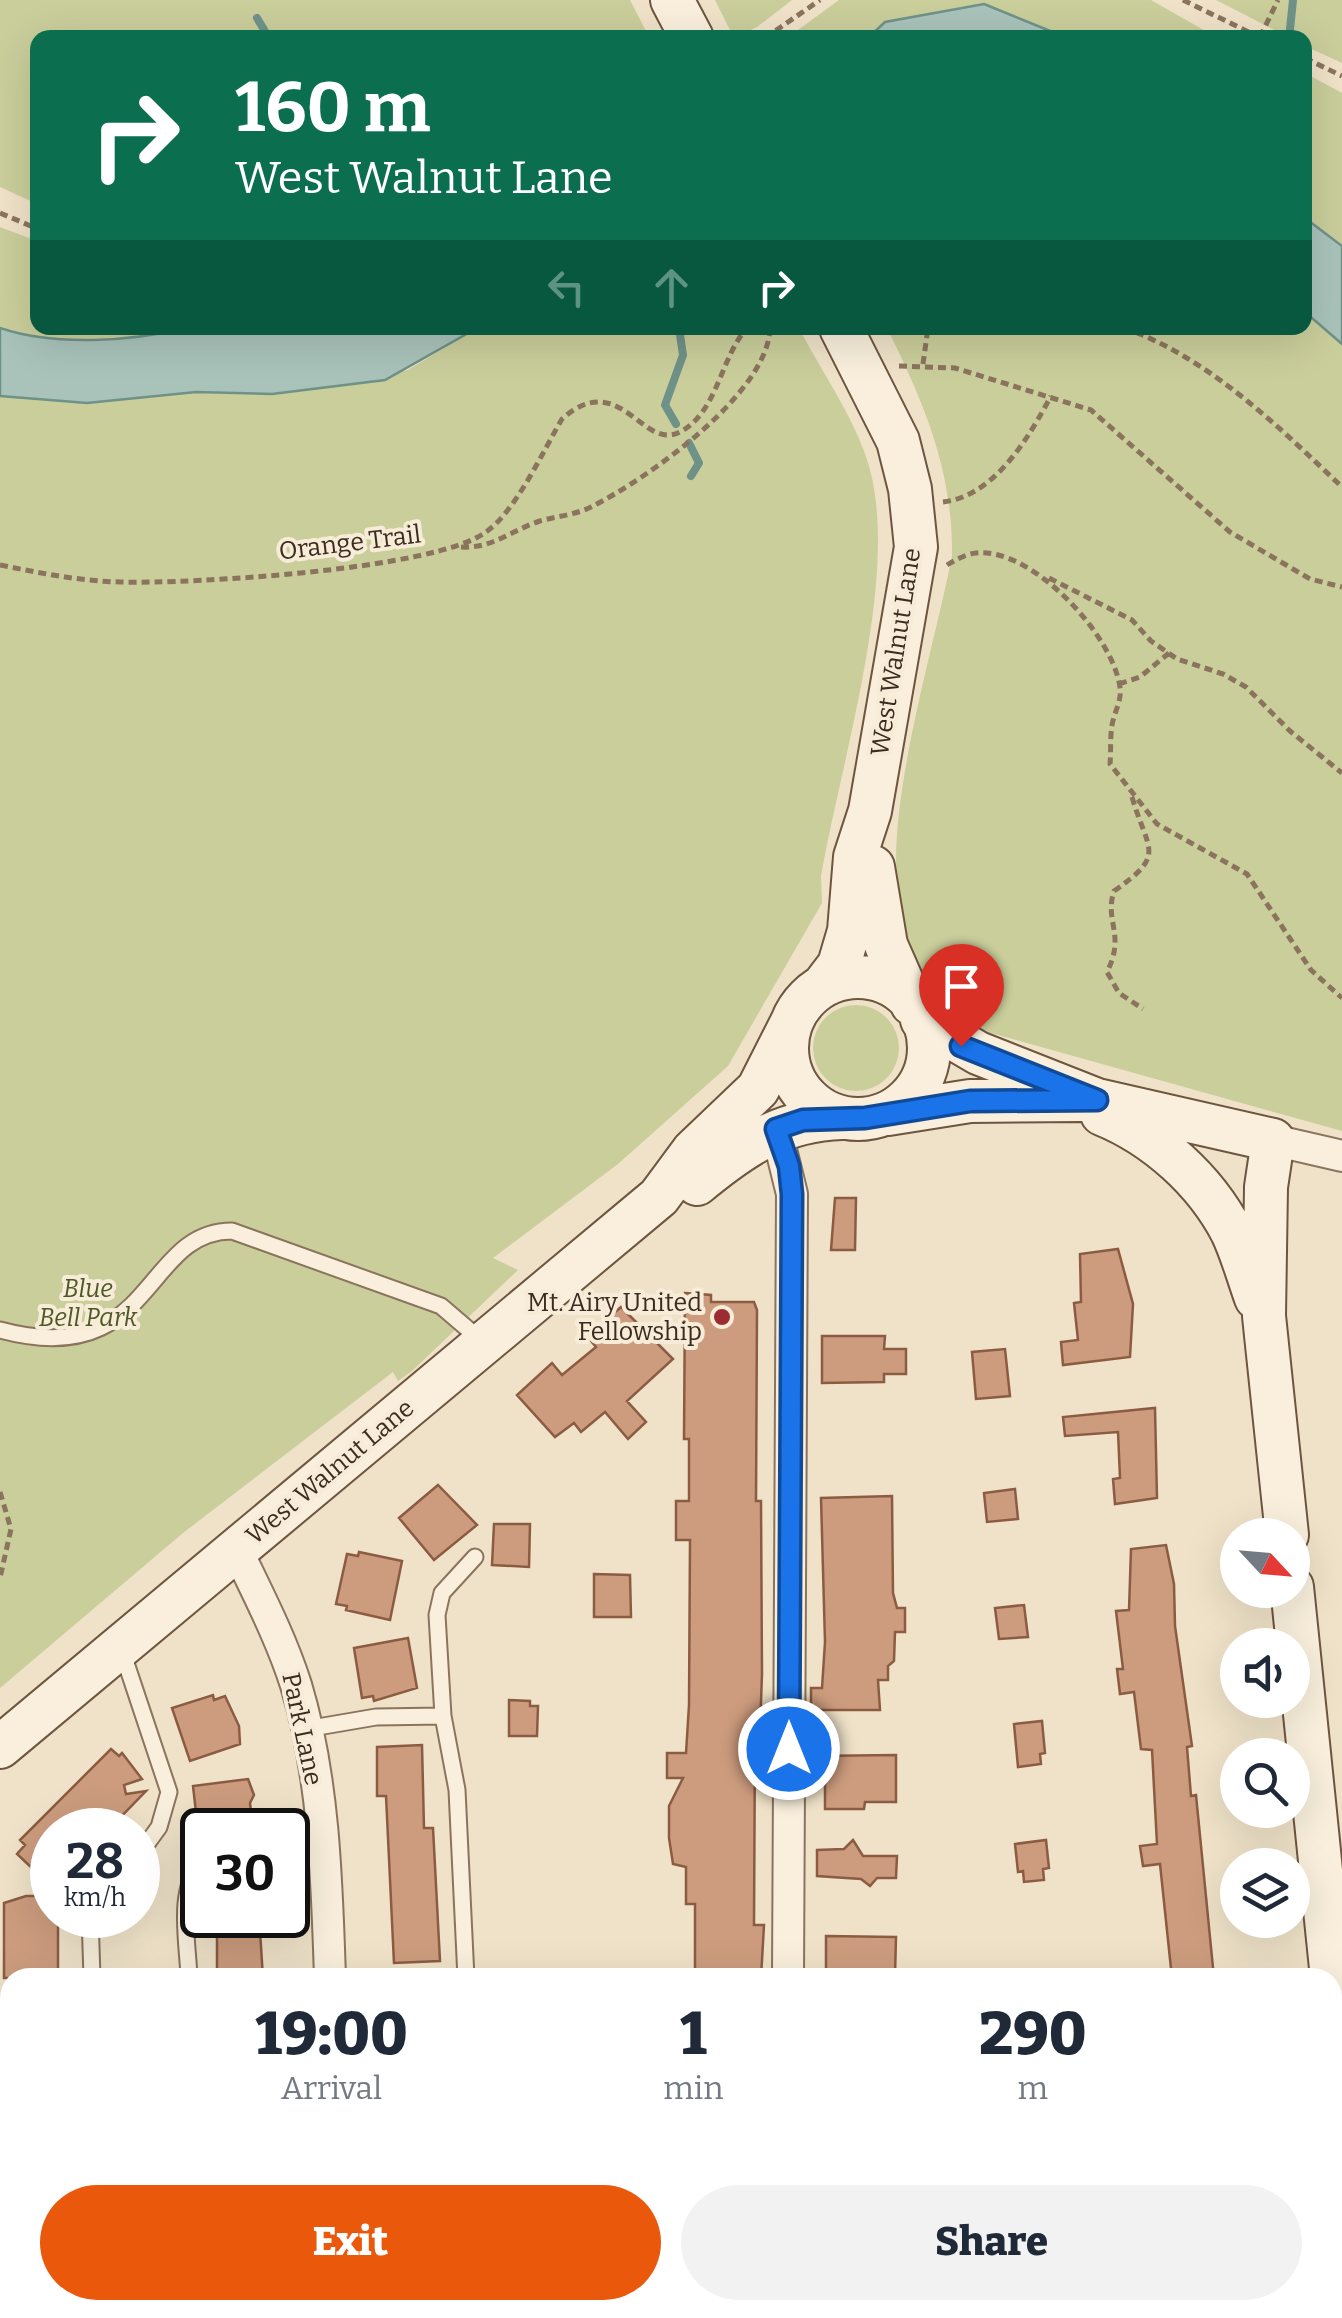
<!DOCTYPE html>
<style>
body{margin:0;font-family:Bitter,serif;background:#f2f2f3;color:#1f2937;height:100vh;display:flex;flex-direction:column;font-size:38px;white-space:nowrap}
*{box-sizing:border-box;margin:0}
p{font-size:32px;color:#747a83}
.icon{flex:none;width:55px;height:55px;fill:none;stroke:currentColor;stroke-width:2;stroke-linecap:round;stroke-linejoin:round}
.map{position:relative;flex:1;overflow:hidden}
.drawer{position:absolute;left:0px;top:1968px;width:1342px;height:352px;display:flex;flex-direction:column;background:#fff;border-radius:30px 30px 0 0;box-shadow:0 10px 40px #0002}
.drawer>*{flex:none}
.top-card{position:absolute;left:30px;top:30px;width:1282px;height:305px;border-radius:20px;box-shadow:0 10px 40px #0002;background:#0b6e4f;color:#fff;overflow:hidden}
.needle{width:65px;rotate:116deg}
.buttons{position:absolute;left:1220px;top:1518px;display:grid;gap:20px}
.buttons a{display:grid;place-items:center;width:90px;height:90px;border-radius:50%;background:#fff;box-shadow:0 10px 40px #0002;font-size:50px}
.speed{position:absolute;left:30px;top:1808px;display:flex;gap:20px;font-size:50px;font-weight:700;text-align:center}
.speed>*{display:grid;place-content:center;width:130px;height:130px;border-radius:50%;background:#fff;box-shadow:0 10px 40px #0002;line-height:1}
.speed small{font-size:25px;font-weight:400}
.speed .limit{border:5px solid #111;border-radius:15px;background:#fff;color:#111}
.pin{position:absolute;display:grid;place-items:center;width:85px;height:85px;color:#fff;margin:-102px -42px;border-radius:50% 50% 50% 0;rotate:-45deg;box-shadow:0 0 10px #0007}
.pin .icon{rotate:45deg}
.me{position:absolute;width:110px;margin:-55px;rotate:0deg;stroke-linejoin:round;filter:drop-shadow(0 0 8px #0008)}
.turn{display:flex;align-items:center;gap:35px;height:210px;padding:0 40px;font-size:45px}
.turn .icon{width:130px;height:130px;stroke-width:2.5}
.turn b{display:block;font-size:70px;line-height:85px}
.lanes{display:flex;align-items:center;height:95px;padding:0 40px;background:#0003;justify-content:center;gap:50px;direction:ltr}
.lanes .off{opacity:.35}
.eta{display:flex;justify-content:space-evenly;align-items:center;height:170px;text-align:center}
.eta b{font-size:60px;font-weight:800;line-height:70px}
.primary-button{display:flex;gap:20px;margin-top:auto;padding:20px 40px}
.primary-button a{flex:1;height:115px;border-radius:60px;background:#ea580c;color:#fff;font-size:40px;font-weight:800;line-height:115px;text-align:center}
.primary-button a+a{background:#f2f2f3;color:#1f2937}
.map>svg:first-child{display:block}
</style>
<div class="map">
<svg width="1342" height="2318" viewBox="0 0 1342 2318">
<rect width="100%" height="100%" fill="#efe2c8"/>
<path fill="#cace9b" d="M0,0H630L649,37L38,38L37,204L0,187Z
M715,0H792L757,27L734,38Z
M839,0H1151L1216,37H1065L984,4L885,22L869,37L787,38Z
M1216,0H1342V63L1305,46V38L1288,37Z
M1305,73L1342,93V245L1305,218Z
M0,227L37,241L38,328H188C131,341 56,347 0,328Z
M1305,312L1342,344V1131L973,1028C927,997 901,938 897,883C889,793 934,648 952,556C953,470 924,403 887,328H1305Z
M477,328H799C823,375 861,426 872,478C896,589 841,762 821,876L822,903L728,1066L618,1164L493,1258L518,1270L412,1371L398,1381L393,1372L183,1533L0,1688V396L87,403L196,392L272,394L408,370Z
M813 1048a43 43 0 1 1 86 0a43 43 0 1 1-86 0Z"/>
<path fill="#a9c3ba" stroke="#6f9288" stroke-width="2.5" d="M984,4L1065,37H869L885,22Z
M1305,218L1342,246V344L1305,312Z
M0,328C56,347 131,341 188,328H477L385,380L272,394L196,392L87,403L0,396Z"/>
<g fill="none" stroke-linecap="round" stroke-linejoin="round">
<path stroke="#6f9288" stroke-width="8" d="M257,18L269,38
M1290,29L1293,0
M676,424L665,405L683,355L679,328
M689,443L699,463L691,476"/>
</g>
<path fill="#cd9c7e" stroke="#8b5c42" stroke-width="2.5" d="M835,1198H856L855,1250H831Z
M1118,1249L1133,1304L1130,1357L1063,1365L1061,1342L1078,1340L1074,1303L1081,1302L1080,1254Z
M685,1293L711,1295V1302H754L757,1310L756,1501H761L762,1674L760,1730H755L754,1925H764L761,1978H695V1904H686V1867L673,1864L669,1838V1806L683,1778H667V1753H686L689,1705L690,1540H676V1501H689V1439H684Z
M621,1307L673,1359L627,1401L646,1422L628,1439L605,1412L581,1432L574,1423L555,1437L517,1395L552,1363L562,1375L596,1347L587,1336Z
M822,1336H885L884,1349H906V1374H884V1382L822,1383Z
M1005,1349L1010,1396L976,1399L972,1352Z
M1155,1408L1157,1498L1115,1504L1113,1479L1120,1478L1118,1432L1065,1436L1063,1417Z
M438,1485L477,1525L434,1560L399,1518Z
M1015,1489L1018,1519L987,1522L984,1493Z
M892,1496L893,1593L897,1608H905V1632H895L894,1661L888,1666V1680H878L880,1710H811V1688H822L825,1642L821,1498Z
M494,1524H530L529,1567L492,1565Z
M1166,1545L1174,1584L1175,1626L1192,1746L1187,1747L1191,1796L1196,1795L1214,1978H1172L1160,1864L1143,1866L1140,1846L1157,1844L1152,1750L1141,1749L1134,1692L1120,1694L1117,1669H1123L1116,1611L1129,1610L1131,1549Z
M359,1552L402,1561L390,1620L346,1610L347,1606L336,1604L347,1554L358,1556Z
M594,1574L630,1575L631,1617H594Z
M1024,1605L1028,1637L999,1639L995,1608Z
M408,1638L417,1688L374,1701L373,1696L362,1698L354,1648Z
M213,1695L214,1700L225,1696L239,1726L240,1744L190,1761L172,1708Z
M509,1700L530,1701V1706H538L537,1736H509Z
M1042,1721L1045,1753L1040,1754L1041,1764L1018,1767L1014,1724Z
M422,1745L424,1828H433L440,1961L394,1963L386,1796H377V1747Z
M111,1749L119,1756L122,1753L142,1779L124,1785L126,1794L146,1791L108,1830H52V1887L17,1854L25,1845L20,1840Z
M896,1755V1802H865L864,1809H825V1778H812V1756Z
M248,1779L254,1795L250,1803L253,1830H198L193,1786Z
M853,1840L863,1856H897L896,1878H877L870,1886L861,1879L817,1876V1850L844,1849Z
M1046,1840L1049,1868L1043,1869L1044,1880L1024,1882L1023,1871L1018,1872L1015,1844Z
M26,1896H52V1915H58V1978H4V1903Z
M217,1915H259L263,1978H217Z
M826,1936L896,1937L895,1976H826Z"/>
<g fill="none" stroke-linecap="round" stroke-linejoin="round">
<defs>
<path id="lane" d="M0,1330C155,1372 142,1231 232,1231L441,1306L483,1342
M122,1651L169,1792L159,1827L138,1856
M443,1716L457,1790L466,1978
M306,1729L376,1717L443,1716L437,1615L442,1593L475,1557
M288,1852L322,1851
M90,1915L92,1978
M189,1978C188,1942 176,1890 202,1862
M199,2310V2318
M474,2310L475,2318"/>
<path id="street" d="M776,1129L792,1194L788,1978
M1273,1140L1342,1156
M237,1550C258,1594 281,1638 296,1685C324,1777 327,1882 330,1978
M338,2310V2318
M788,2318V2310"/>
<path id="secondary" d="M672,0L692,38
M873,867L886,945L912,1004
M787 1048a71 71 0 1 1 142 0a71 71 0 1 1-142 0Z
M823,986L839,965L849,931L855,857L870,811L916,547L910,489L898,441L841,328
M922,1020L978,1053L1097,1100L1273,1140L1266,1187L1264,1316L1287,1535
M888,1114L970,1101L1081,1100
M1102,1114C1156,1136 1205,1180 1232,1232C1242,1253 1248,1276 1256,1298
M697,1184C743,1146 781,1120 842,1118
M1292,1587L1332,1978
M0,1747L659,1197L693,1151L758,1089L792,1022
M1332,1982L1342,2075"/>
</defs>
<use href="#lane" stroke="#8b745d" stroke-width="19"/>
<use href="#street" stroke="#8b745d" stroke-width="34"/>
<use href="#secondary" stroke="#6d5540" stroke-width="46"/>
<path stroke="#8b745d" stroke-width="5" stroke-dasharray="8 5" stroke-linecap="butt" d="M1183,0L1261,38
M1260,37L1278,0
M765,38L820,0
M1305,58L1342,76
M0,213L38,229
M1124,328C1208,357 1279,427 1342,487
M923,364L928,328
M899,366L955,368L1091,410L1230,532L1310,579L1342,587
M943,502C995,496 1029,437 1051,396
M461,547C492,549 512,530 540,521C557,516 575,515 591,507C647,479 768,394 770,328
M0,565C40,573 79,581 120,582C190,584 435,570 486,532C516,511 543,451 562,419C620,367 642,452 680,432C718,412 720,358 747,328
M947,565C955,560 966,554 976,553C1032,547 1114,636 1120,688C1122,700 1114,713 1112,725C1110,738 1111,752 1110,764L1157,824L1247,874L1311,970L1342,998
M1049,578L1132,620L1151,641L1177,659L1223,674L1246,687L1290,731L1342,773
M1119,684L1140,677L1169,653
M1132,797C1148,852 1167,854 1114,891C1104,922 1126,934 1107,972L1119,993L1143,1009
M0,1492L11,1529L0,1578"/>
<use href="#lane" stroke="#f9efdc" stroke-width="15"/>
<use href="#street" stroke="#f9efdc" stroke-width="30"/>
<use href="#secondary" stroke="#f9efdc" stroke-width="42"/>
</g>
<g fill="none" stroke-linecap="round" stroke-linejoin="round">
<defs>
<path id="route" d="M789,1749L792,1194L789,1166L776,1129L803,1120L865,1118L970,1101L1097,1100L961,1046"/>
</defs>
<use href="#route" stroke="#114b97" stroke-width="25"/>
<use href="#route" stroke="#1a73e8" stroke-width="18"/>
</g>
<circle fill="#9b2c31" stroke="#f6ecd8" stroke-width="4" cx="722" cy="1317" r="10"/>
<g text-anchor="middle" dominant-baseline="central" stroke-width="8" stroke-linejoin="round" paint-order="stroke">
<g font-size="25" fill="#3c2c20" stroke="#f6ecd8">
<text transform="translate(350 543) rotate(-7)">Orange Trail</text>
<text transform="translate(896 652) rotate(-81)">West Walnut Lane</text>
<text transform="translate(330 1472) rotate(-40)">West Walnut Lane</text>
<text transform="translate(302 1729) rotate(78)">Park Lane</text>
</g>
<g font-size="25" font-style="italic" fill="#4e5827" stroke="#f6ecd8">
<text x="88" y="1289">Blue<tspan x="88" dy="29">Bell Park</tspan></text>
</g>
<g font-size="25" fill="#3c2c20" stroke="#f6ecd8" text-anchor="end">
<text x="702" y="1303">Mt. Airy United<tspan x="702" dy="29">Fellowship</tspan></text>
</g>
</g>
</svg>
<div class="buttons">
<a><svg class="needle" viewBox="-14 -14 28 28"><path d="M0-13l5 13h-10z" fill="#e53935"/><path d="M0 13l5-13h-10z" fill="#747a83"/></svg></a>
<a><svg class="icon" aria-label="sound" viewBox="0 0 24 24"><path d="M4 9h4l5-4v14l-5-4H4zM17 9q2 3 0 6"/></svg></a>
<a><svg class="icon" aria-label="search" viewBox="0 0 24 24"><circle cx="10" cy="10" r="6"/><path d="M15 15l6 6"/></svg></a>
<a><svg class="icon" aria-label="layers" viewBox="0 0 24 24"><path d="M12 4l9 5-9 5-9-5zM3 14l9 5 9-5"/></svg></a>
</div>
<div class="speed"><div>28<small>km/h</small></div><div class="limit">30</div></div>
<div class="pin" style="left:961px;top:1046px;background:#d93025"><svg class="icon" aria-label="arrive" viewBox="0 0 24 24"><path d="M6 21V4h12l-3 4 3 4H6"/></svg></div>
<svg class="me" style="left:789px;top:1749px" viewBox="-20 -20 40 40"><circle r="17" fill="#1a73e8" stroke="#fff" stroke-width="3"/><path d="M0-11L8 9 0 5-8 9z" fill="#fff"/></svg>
<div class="top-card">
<div class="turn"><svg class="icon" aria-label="right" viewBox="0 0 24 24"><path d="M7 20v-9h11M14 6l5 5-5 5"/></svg><div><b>160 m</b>West Walnut Lane</div></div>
<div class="lanes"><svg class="icon off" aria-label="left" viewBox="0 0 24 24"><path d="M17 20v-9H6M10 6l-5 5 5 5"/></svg><svg class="icon off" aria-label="ahead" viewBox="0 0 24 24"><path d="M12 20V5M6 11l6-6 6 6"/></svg><svg class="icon" aria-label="right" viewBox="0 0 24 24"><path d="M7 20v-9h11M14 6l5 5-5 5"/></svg></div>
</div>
<section class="drawer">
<div class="eta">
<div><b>19:00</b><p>Arrival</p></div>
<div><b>1</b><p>min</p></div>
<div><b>290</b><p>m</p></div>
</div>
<div class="primary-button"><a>Exit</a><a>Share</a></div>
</section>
</div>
